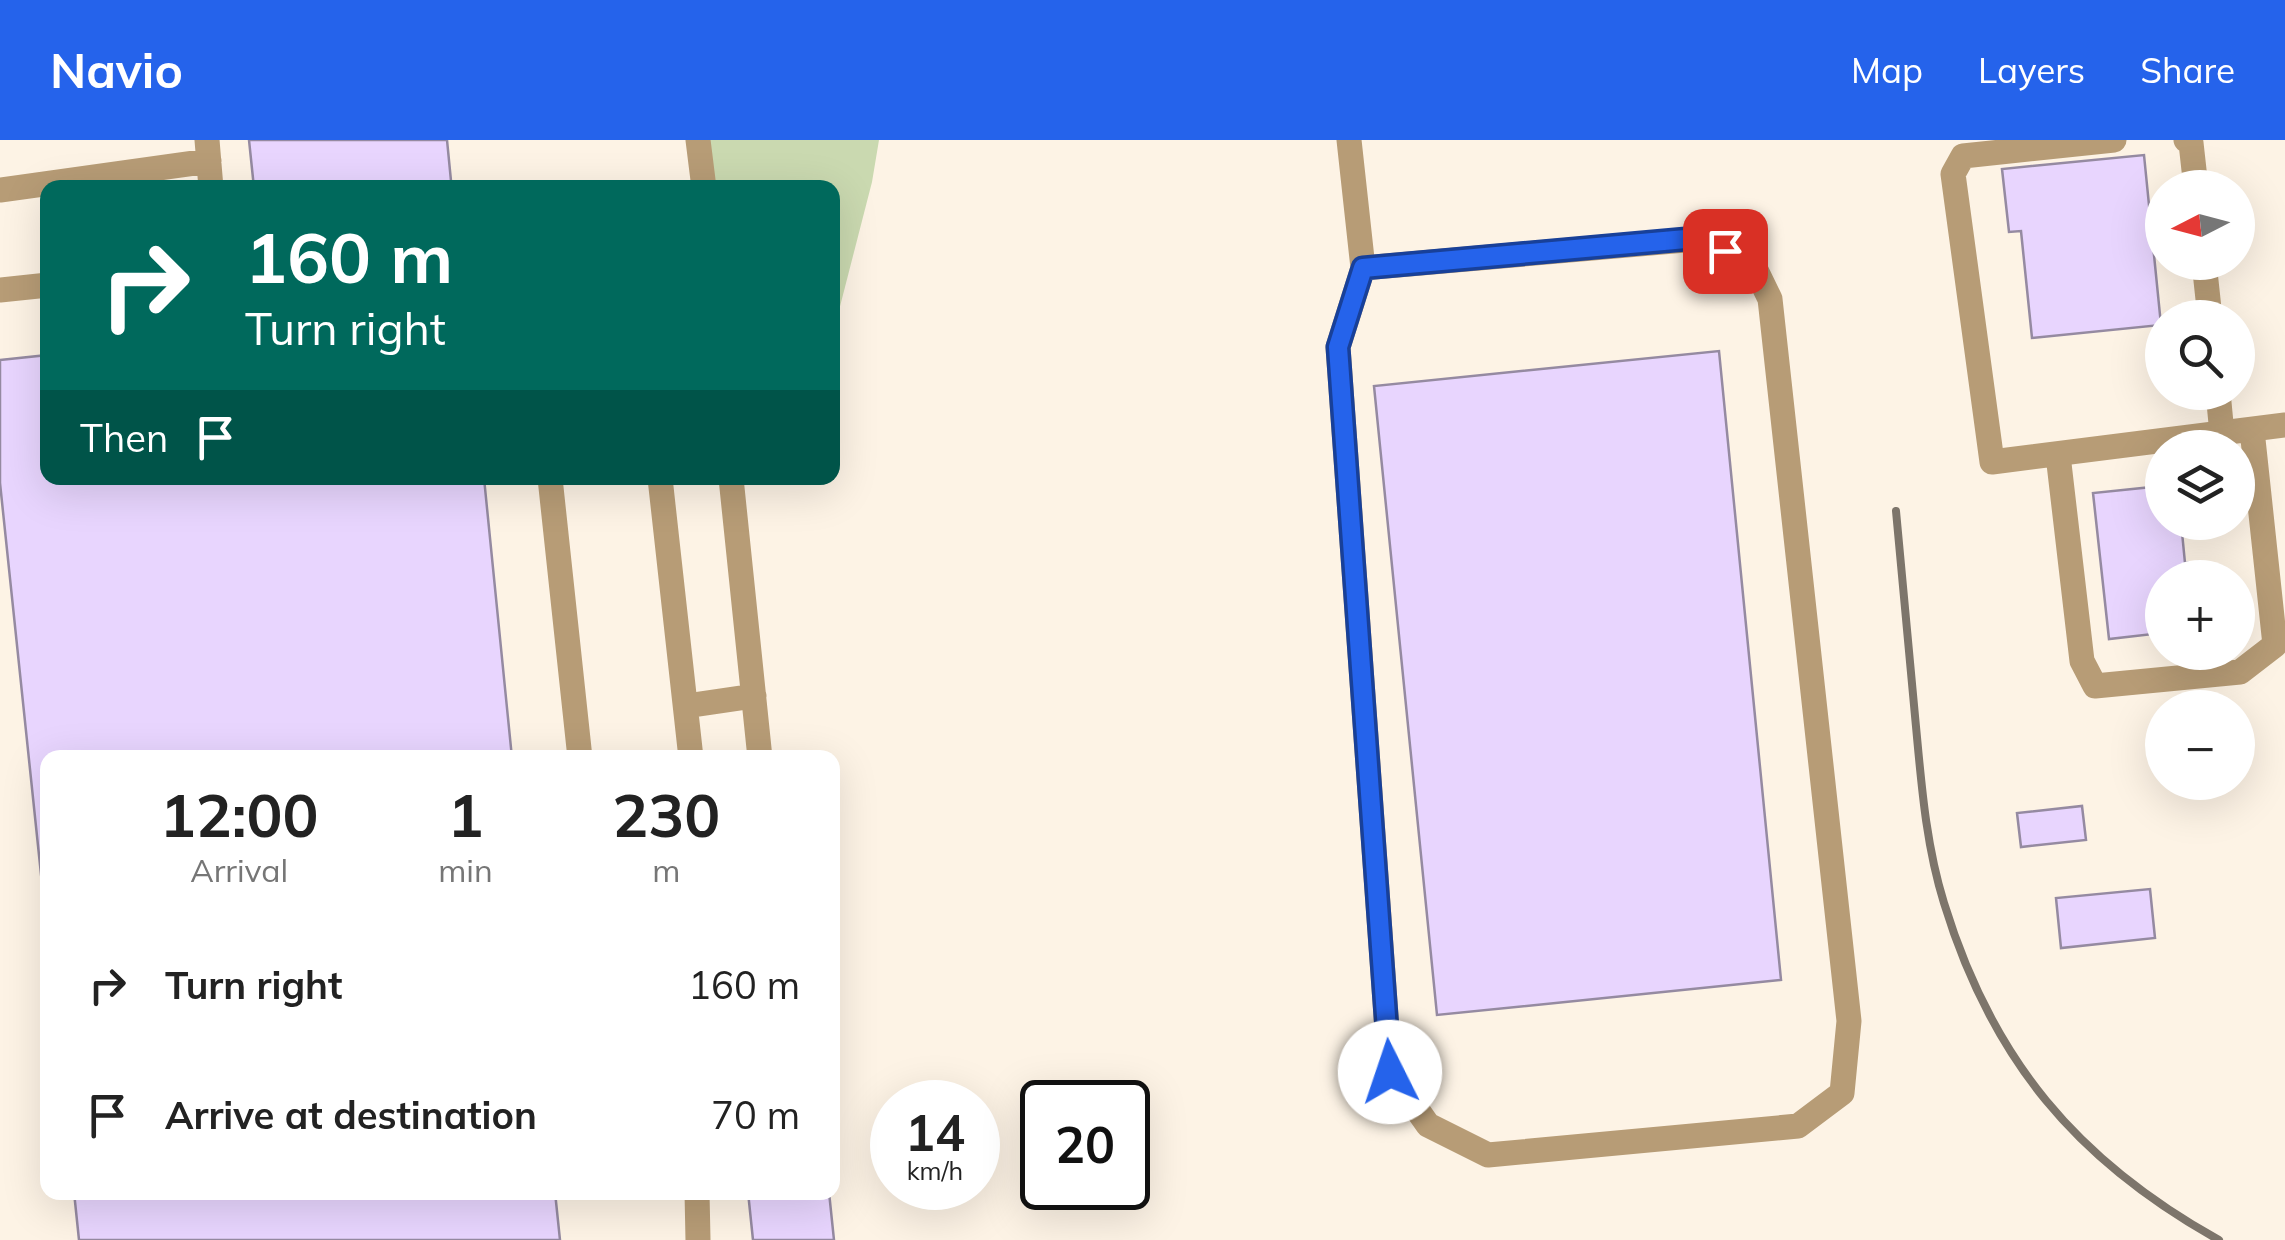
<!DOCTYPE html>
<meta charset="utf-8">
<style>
body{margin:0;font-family:Mulish,sans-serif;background:#f2f2f2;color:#222;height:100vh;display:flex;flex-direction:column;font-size:38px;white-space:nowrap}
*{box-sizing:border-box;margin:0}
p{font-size:32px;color:#767676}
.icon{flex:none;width:55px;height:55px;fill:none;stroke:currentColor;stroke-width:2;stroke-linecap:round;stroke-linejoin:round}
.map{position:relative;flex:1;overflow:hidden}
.panel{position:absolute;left:40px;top:610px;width:800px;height:450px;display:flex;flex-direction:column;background:#fff;border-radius:20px;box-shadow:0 10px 40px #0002}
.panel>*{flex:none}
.banner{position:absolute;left:40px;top:40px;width:800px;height:305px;border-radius:20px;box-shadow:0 10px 40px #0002;background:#00695c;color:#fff;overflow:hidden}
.needle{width:65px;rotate:264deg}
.fabs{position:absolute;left:2145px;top:30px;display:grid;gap:20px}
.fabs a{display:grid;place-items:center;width:110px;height:110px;border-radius:50%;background:#fff;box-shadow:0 10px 40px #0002;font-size:50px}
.speed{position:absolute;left:870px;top:940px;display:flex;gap:20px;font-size:50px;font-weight:700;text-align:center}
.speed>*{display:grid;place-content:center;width:130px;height:130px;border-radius:50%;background:#fff;box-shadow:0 10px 40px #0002;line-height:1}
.speed small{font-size:25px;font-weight:400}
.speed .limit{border:5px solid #111;border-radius:15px;background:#fff;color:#111}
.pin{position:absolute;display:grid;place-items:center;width:85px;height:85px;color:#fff;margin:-42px;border-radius:20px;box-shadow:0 5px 15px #0006}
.me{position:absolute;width:110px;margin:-55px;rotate:356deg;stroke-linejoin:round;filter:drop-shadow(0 0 8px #0008)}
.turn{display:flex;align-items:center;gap:35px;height:210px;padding:0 40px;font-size:45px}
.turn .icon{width:130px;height:130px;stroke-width:2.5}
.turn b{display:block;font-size:70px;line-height:85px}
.then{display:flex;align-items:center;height:95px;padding:0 40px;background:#0003;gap:20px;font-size:38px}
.eta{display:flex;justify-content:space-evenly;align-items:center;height:170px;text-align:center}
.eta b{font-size:60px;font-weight:700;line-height:70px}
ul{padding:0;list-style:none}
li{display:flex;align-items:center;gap:30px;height:130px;padding:0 40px}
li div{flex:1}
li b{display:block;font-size:38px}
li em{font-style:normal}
header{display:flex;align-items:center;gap:60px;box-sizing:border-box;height:140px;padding:0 50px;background:#2563eb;color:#fff}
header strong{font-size:48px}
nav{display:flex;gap:55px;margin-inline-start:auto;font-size:35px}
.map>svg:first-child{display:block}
</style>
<header>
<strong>Navio</strong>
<nav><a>Map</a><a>Layers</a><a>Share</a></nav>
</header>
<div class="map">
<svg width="2285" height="1100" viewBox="0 0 2285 1100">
<rect width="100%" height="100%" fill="#fdf3e5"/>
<path fill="#cad9b0" d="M696,0H879L872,42L836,182L832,181V48L702,47Z"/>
<path fill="#e8d5fe" stroke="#958aa1" stroke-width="2.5" d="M249,0H447L451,41L385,48H254Z
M2144,15L2161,185L2032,198L2021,91L2009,92L2002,29Z
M1719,211L1781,840L1437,875L1374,246Z
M48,215V338H484L512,618H48V801L0,343V220Z
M2162,346V382H2181L2185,423L2198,422L2200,438H2162V493L2109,499L2093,353Z
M2082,666L2086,700L2021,707L2017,673Z
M2150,749L2155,798L2061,808L2056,758Z
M74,1052H555L560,1100H79Z
M748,1052H829L834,1100H753Z"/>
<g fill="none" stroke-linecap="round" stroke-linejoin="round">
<path stroke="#b79c76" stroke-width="25" d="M207,0L211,48
M698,0L704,48
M1349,0L1363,128L1338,207L1390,931L1428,985L1488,1015L1798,986L1842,953L1849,881L1770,159L1753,124L1697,99L1363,128
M2114,0L1963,16L1953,34L1992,322L2285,285
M2186,0L2191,3L2196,48
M0,50L209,21
M2204,122L2210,178
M0,150L48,145
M2218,252L2222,294
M2058,315L2082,521L2095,546L2240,532L2275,505L2252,290
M550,338L580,618
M660,338L691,618
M731,338L760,618
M686,566L754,556
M697,1052L698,1100"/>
<path stroke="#7d756b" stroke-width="8" d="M1896,371C1902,439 1909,507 1915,576C1921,638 1925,702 1944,763C1992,920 2077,1021 2219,1100"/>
</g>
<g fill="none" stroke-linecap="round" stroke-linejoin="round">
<defs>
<path id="route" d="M1390,932L1338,207L1363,128L1697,98L1725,111"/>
</defs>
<use href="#route" stroke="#184099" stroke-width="25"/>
<use href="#route" stroke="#2563eb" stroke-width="18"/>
</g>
</svg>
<div class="fabs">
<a><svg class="needle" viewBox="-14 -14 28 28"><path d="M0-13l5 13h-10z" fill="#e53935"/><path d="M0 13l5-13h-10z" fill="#767676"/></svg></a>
<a><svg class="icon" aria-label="search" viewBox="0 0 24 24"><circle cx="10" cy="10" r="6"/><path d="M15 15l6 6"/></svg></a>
<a><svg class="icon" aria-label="layers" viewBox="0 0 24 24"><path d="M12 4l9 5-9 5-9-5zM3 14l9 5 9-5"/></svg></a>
<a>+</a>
<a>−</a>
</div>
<div class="speed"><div>14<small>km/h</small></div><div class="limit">20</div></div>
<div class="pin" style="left:1725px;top:111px;background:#d93025"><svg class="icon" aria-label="arrive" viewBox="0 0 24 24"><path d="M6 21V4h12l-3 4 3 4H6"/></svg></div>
<svg class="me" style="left:1390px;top:932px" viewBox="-20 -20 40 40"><circle r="19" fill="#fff"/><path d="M0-13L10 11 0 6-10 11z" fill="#2563eb"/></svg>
<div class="banner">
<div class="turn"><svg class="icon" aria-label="right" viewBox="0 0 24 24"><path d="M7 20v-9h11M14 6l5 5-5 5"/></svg><div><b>160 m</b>Turn right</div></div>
<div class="then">Then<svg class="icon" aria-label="arrive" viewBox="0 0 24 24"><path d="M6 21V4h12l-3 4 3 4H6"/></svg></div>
</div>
<section class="panel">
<div class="eta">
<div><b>12:00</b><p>Arrival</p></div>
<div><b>1</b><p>min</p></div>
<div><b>230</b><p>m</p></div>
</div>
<ul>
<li><svg class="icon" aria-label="right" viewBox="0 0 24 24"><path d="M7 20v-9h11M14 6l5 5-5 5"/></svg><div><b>Turn right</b></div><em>160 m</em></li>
<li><svg class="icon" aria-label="arrive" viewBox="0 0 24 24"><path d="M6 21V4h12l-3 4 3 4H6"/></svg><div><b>Arrive at destination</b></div><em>70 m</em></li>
</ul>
</section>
</div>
